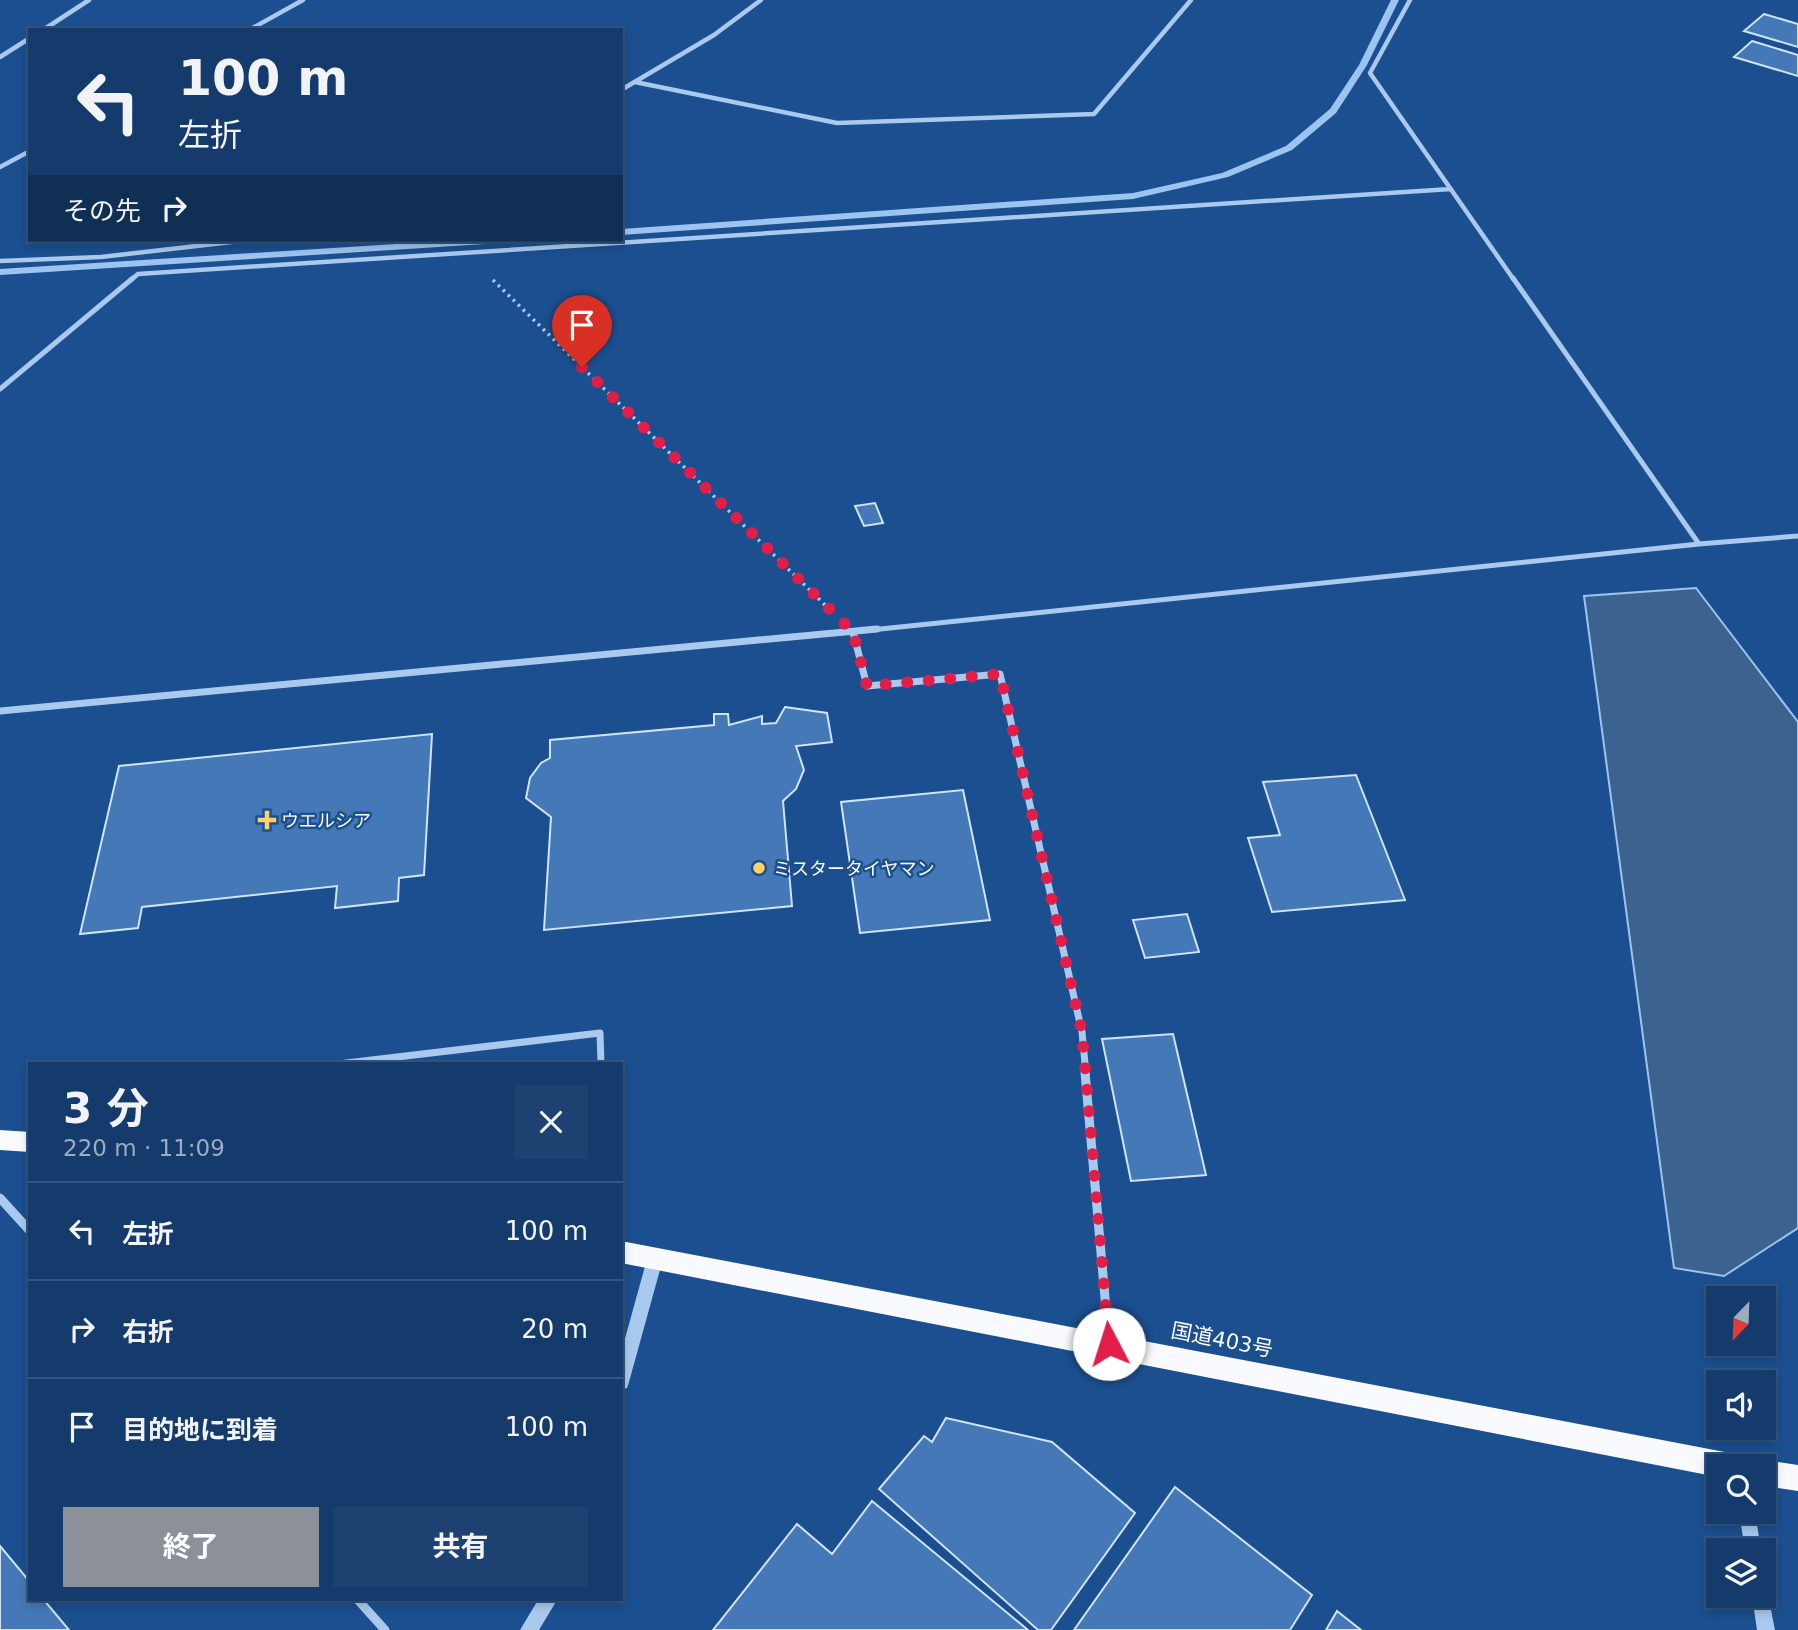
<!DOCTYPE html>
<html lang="ja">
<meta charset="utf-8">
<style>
body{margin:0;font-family:"DejaVu Sans","Noto Sans JP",sans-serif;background:#1d4271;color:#f1f3f6;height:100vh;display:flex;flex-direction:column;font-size:26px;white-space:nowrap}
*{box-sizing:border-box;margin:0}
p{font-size:23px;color:#9dadc1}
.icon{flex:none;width:38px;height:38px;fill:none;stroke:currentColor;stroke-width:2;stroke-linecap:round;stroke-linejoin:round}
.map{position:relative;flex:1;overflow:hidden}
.details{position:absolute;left:28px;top:1062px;width:595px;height:539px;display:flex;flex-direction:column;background:#143b6b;border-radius:0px;box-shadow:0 4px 10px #0003,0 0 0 2px #33557e}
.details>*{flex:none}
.hud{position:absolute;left:28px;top:28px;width:595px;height:214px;border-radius:0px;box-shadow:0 4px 10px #0003,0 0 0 2px #33557e;background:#143b6b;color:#f1f3f6;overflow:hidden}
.needle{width:46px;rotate:203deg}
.fabs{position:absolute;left:1706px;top:1286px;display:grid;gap:14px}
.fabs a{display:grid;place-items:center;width:70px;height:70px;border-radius:0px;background:#143b6b;box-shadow:0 4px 10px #0003,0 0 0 2px #33557e;font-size:35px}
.pin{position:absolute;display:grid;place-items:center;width:60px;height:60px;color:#fff;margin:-72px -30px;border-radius:50% 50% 50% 0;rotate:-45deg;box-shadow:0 0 7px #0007}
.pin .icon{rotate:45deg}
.me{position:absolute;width:77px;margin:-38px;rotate:355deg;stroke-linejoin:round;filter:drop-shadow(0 0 5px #0008)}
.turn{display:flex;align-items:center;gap:24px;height:147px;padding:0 35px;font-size:32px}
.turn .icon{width:91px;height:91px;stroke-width:2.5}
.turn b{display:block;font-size:49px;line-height:60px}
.then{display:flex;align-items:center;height:66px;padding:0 35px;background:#0003;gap:14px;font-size:26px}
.round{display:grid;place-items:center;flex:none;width:74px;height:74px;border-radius:0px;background:#1d4271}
.headline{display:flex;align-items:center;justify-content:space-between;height:119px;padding:0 35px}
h1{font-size:42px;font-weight:700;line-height:52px}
.cta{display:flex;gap:14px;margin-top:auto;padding:14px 35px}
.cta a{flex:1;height:80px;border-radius:0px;background:#8c9099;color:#fff;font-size:28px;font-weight:700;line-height:80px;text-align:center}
.cta a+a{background:#1d4271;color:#f1f3f6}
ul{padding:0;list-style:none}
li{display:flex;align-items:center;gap:21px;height:98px;padding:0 35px;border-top:2px solid #33557e}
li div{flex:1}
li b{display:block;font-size:26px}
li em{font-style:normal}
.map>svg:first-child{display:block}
</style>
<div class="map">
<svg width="1798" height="1630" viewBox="0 0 1798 1630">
<rect width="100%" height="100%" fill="#1b4f8f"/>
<path fill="#3c6290" stroke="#9cc4f0" stroke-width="2" d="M1696,588L1798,722V1228L1724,1276L1674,1268L1584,596Z"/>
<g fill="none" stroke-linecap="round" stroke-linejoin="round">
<path fill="#9cc4f0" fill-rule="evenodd" d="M1391,0H1399L1367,65L1336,113L1292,150L1228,177L1133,199L621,235V229L1133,193L1222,173L1286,146L1330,109L1359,65Z
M459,240H506L501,243L0,275V269Z"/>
</g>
<path fill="#4478b7" stroke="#cfe3fa" stroke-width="2" d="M1764,14L1798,24V47L1744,31Z
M1752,41L1798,55V76L1734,57Z
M875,503L883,523L864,526L855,506Z
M785,707L827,713L832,742L796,746L804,770L796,789L783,801L792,906L544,930L551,817L526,798L530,778L541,763L550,758V740L714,725V714H728L729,725L762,716V724L776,723Z
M432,734L424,875L399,878L398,901L335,908L337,886L142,907L138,928L80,934L119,766Z
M1356,775L1405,900L1272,912L1248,838L1280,835L1263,782Z
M963,790L990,920L860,933L841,802Z
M1187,914L1199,952L1145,958L1133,920Z
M1173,1034L1206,1175L1131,1181L1102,1039Z
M946,1418L1052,1442L1135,1513L1051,1630H1038L879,1489L924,1436L932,1442Z
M1175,1487L1312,1595L1290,1630H1074Z
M872,1501L1028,1630H713L797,1524L832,1554Z
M0,1546L30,1582V1600H44L69,1630H0Z
M1337,1611L1361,1630H1326Z"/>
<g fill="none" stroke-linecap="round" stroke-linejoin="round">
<path stroke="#a9c9ee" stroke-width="3.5" stroke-dasharray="2.5 4.5" stroke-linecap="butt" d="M493,280L825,605"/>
<path stroke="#a9c9ee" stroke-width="4.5" d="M1410,0L1370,73L1514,280
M43,30L89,0
M249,30L303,0
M0,57L30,38
M635,82L837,123L1094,114L1191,0
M621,90L714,35L761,0
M0,167L30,151
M0,261L101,257L249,240
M131,280L138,274L1451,189"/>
<path stroke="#a9c9ee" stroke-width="5" d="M1513,278L1699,544L1798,536
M0,389L133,278
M861,631L1699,544"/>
<path stroke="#a9c9ee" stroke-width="7" d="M853,632L867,686L1000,674L1082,1032L1086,1074
M0,711L877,629
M338,1064L600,1033L601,1064"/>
<path stroke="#a9c9ee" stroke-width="9" d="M1085,1072L1109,1343
M0,1198L30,1231
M358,1600L385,1630"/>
<path fill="#a9c9ee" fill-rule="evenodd" d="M655,1252L660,1254L663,1259L629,1382L627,1388L621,1390V1353L647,1259L650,1254Z
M1739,1512H1755L1761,1550H1745Z
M1764,1589L1767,1590L1775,1630H1757L1752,1596H1764Z
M538,1600H557L539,1630H520Z"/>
<path fill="#f8faff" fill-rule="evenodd" d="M0,1130L30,1132V1152L0,1150Z
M621,1241L1730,1453L1739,1457L1743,1466H1718V1477L621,1263Z
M1764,1460L1798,1465V1491L1764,1486V1466H1754Z"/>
</g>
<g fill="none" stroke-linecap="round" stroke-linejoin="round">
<path stroke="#e11d48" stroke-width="12" stroke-dasharray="0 21.6" d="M582,367L853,632L867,686L1000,674L1082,1032L1109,1344"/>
</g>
<g fill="#ffd166" stroke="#1b4f8f" stroke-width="2.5">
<path d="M263.5 809.5h7v7h7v7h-7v7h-7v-7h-7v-7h7z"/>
<circle cx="759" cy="868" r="7"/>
</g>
<g text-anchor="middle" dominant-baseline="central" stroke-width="5" stroke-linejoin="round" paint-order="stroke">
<g font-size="18" fill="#fff" stroke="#1b4f8f" text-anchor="start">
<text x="281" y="820">ウエルシア</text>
<text x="773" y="868">ミスタータイヤマン</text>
</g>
<g font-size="21" fill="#fff" stroke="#1b4f8f">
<text transform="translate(1222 1340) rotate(11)">国道403号</text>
</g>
</g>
</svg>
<div class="fabs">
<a><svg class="needle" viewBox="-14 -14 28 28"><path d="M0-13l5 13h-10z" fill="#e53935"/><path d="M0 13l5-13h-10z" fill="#9dadc1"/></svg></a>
<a><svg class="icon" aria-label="sound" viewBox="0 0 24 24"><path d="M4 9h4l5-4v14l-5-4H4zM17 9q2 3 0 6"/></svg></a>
<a><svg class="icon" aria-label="search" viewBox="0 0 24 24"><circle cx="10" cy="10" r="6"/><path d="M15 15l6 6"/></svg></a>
<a><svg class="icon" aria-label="layers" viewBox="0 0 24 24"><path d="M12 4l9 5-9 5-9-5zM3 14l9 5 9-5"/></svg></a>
</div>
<div class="pin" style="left:582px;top:367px;background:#d93025"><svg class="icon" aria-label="arrive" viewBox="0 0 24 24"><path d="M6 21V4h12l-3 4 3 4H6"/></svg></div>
<svg class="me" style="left:1109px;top:1344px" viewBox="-20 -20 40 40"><circle r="19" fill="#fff"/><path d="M0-13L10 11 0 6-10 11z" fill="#e11d48"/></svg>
<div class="hud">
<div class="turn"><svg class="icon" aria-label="left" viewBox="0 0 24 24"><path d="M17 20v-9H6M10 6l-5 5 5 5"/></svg><div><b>100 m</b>左折</div></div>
<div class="then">その先<svg class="icon" aria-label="right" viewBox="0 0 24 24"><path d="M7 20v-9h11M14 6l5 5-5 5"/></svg></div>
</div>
<section class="details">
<div class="headline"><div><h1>3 分</h1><p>220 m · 11:09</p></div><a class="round"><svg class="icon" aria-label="close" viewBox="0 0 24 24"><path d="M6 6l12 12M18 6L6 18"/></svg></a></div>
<ul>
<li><svg class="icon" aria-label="left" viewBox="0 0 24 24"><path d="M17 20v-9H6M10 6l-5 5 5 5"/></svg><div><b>左折</b></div><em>100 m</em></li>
<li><svg class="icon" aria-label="right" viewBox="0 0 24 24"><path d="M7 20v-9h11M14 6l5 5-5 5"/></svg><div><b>右折</b></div><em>20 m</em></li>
<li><svg class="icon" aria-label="arrive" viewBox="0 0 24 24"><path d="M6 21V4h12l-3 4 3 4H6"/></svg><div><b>目的地に到着</b></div><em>100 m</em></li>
</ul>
<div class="cta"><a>終了</a><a>共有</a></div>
</section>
</div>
